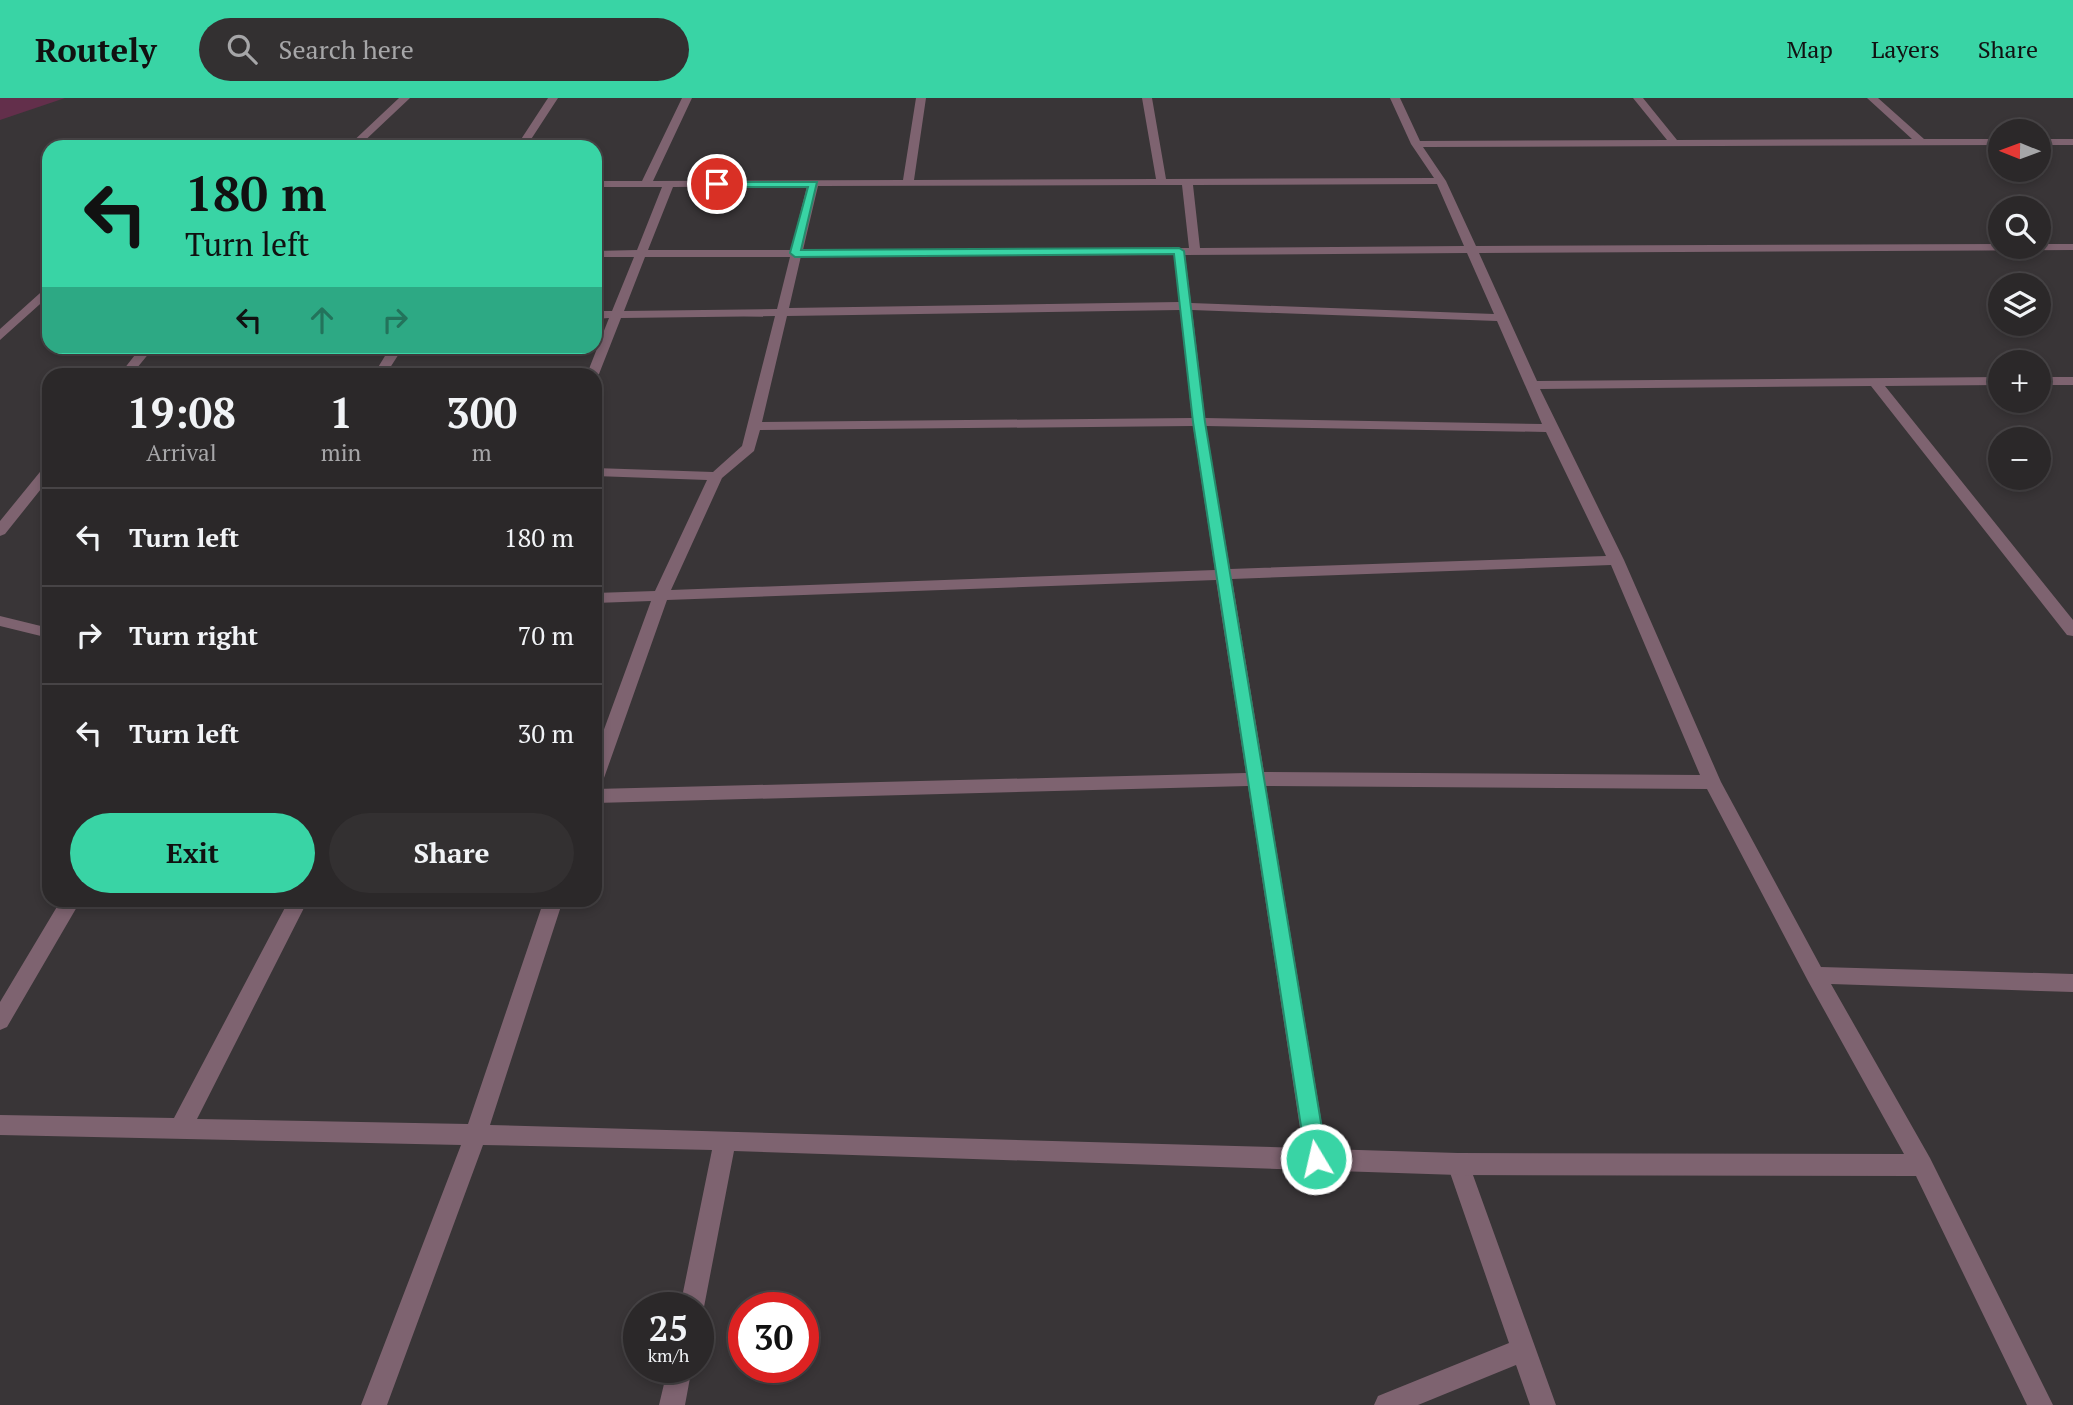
<!DOCTYPE html>
<meta charset="utf-8">
<style>
body{margin:0;font-family:"PT Serif",serif;background:#333031;color:#f1f3f6;height:100vh;display:flex;flex-direction:column;font-size:26px;white-space:nowrap}
*{box-sizing:border-box;margin:0}
p{font-size:23px;color:#a6a6a8}
.icon{flex:none;width:38px;height:38px;fill:none;stroke:currentColor;stroke-width:2;stroke-linecap:round;stroke-linejoin:round}
.map{position:relative;flex:1;overflow:hidden}
.sheet{position:absolute;left:42px;top:270px;width:560px;height:539px;display:flex;flex-direction:column;background:#2b2829;border-radius:21px;box-shadow:0 4px 10px #0003,0 0 0 2px #474446}
.sheet>*{flex:none}
.banner{position:absolute;left:42px;top:42px;width:560px;height:214px;border-radius:21px;box-shadow:0 4px 10px #0003,0 0 0 2px #474446;background:#39d4a5;color:#111;overflow:hidden}
.needle{width:46px;rotate:271deg}
.fabs{position:absolute;left:1988px;top:21px;display:grid;gap:14px}
.fabs a{display:grid;place-items:center;width:63px;height:63px;border-radius:50%;background:#2b2829;box-shadow:0 4px 10px #0003,0 0 0 2px #474446;font-size:35px}
.speed{position:absolute;left:623px;top:1194px;display:flex;gap:14px;font-size:35px;font-weight:700;text-align:center}
.speed>*{display:grid;place-content:center;width:91px;height:91px;border-radius:50%;background:#2b2829;box-shadow:0 4px 10px #0003,0 0 0 2px #474446;line-height:1}
.speed small{font-size:18px;font-weight:400}
.speed .limit{border:10px solid #d22;background:#fff;color:#111}
.pin{position:absolute;display:grid;place-items:center;width:60px;height:60px;color:#fff;margin:-30px;border:4px solid #fff;border-radius:50%;box-shadow:0 2px 7px #0007}
.me{position:absolute;width:77px;margin:-38px;rotate:351deg;stroke-linejoin:round;filter:drop-shadow(0 0 5px #0008)}
.turn{display:flex;align-items:center;gap:24px;height:147px;padding:0 28px;font-size:32px}
.turn .icon{width:91px;height:91px;stroke-width:2.5}
.turn b{display:block;font-size:49px;line-height:60px}
.lanes{display:flex;align-items:center;height:66px;padding:0 28px;background:#0003;justify-content:center;gap:35px;direction:ltr}
.lanes .off{opacity:.35}
.eta{display:flex;justify-content:space-evenly;align-items:center;height:119px;text-align:center}
.eta b{font-size:42px;font-weight:700;line-height:49px}
.cta{display:flex;gap:14px;margin-top:auto;padding:14px 28px}
.cta a{flex:1;height:80px;border-radius:42px;background:#39d4a5;color:#111;font-size:28px;font-weight:700;line-height:80px;text-align:center}
.cta a+a{background:#333031;color:#f1f3f6}
ul{padding:0;list-style:none}
li{display:flex;align-items:center;gap:21px;height:98px;padding:0 28px;border-top:2px solid #474446}
li div{flex:1}
li b{display:block;font-size:26px}
li em{font-style:normal}
header{display:flex;align-items:center;gap:42px;box-sizing:border-box;height:98px;padding:0 35px;background:#39d4a5;color:#111}
header strong{font-size:33px}
nav{display:flex;gap:38px;margin-inline-start:auto;font-size:24px}
.search{width:490px;height:63px;background:#333031;display:flex;align-items:center;gap:18px;box-sizing:border-box;padding:0 24px;border-radius:38px;color:#a6a6a8;font-size:26px}
.map>svg:first-child{display:block}
</style>
<header>
<strong>Routely</strong>
<div class="search"><svg class="icon" aria-label="search" viewBox="0 0 24 24"><circle cx="10" cy="10" r="6"/><path d="M15 15l6 6"/></svg>Search here</div>
<nav><a>Map</a><a>Layers</a><a>Share</a></nav>
</header>
<div class="map">
<svg width="2073" height="1307" viewBox="0 0 2073 1307">
<rect width="100%" height="100%" fill="#393537"/>
<path fill="#632f4b" d="M0,0H65L0,22Z"/>
<g fill="none" stroke-linecap="round" stroke-linejoin="round">
<path fill="#7e6370" fill-rule="evenodd" d="M1458,1055L1466,1059L1469,1066L1556,1307H1530L1516,1267L1418,1307H1374L1378,1298L1509,1245L1447,1066L1450,1059Z"/>
<path fill="#7e6370" fill-rule="evenodd" d="M399,0H410L358,49H347Z
M548,0H558L526,49H516Z
M682,0H692L653,83L903,82L916,0H926L914,82L1156,81L1142,0H1152L1166,81L1434,80L1411,46L1390,0H1400L1420,43L1667,42L1633,0H1643L1677,42L1912,41L1867,0H1878L1924,41H2000V47L1423,49L1446,83L1476,148L2000,146V149H2039V146H2073V152L1479,155L1537,283L2000,279V287L1885,288L2073,522V538L2067,537L1871,288L1540,291L1624,462L1721,684L1821,869L2073,876V894L1831,886L1930,1060L2053,1307H2027L1916,1078L1458,1077L734,1053L704,1209L698,1219V1209H680L712,1052L483,1047L387,1307H361L461,1047L0,1037V1017L174,1020L289,802H308L197,1021L468,1026L544,802H563L490,1027L1303,1050L1248,688L595,705V691L1246,675L1216,482L667,502L604,680L601,685L595,687V656L651,503L595,505V495L655,493L707,382L595,378V370L713,374L742,348L775,218L621,220L599,276L595,279V276H587L609,220L595,221V213H612L634,159H595V153L637,152L662,89H595V83H642ZM1437,86L1464,148L1200,150L1193,87ZM1158,87H1182L1189,150L803,152L818,88ZM807,88L791,152H648L673,89ZM1467,155L1494,216L1191,205L1185,157ZM1174,157L1179,204L789,210L801,158ZM645,159H790L777,211L624,213ZM1180,212L1192,320L762,324L787,218ZM1192,212L1497,223L1542,326L1205,320ZM1193,328L1215,472L671,492L722,380L754,353L760,332ZM1206,328L1546,334L1606,458L1230,471ZM1611,467L1700,677L1264,674L1232,481ZM1266,688L1707,691L1808,883L1904,1056L1458,1055L1326,1051Z
M2039,41H2073V47H2039Z
M49,187V198L0,242V231Z
M142,248H155L132,276H120Z
M391,248H404L386,276H374Z
M2039,279H2073V287H2039Z
M49,368V381L5,436L0,438V423L44,369Z
M0,518L49,530V540L0,528Z
M61,802H81L7,929L0,932V904Z
M668,1269H692L685,1307H659Z"/>
</g>
<path fill="#39d4a5" stroke="#258a6b" stroke-width="2" d="M717,84H817L801,152L1179,150L1184,153L1205,324L1327,1061L1324,1067L1316,1070L1309,1067L1306,1061L1193,324L1174,156L795,159L790,155L808,89H714Z"/>
</svg>
<div class="fabs">
<a><svg class="needle" viewBox="-14 -14 28 28"><path d="M0-13l5 13h-10z" fill="#e53935"/><path d="M0 13l5-13h-10z" fill="#a6a6a8"/></svg></a>
<a><svg class="icon" aria-label="search" viewBox="0 0 24 24"><circle cx="10" cy="10" r="6"/><path d="M15 15l6 6"/></svg></a>
<a><svg class="icon" aria-label="layers" viewBox="0 0 24 24"><path d="M12 4l9 5-9 5-9-5zM3 14l9 5 9-5"/></svg></a>
<a>+</a>
<a>−</a>
</div>
<div class="speed"><div>25<small>km/h</small></div><div class="limit">30</div></div>
<div class="pin" style="left:717px;top:86px;background:#d93025"><svg class="icon" aria-label="arrive" viewBox="0 0 24 24"><path d="M6 21V4h12l-3 4 3 4H6"/></svg></div>
<svg class="me" style="left:1316px;top:1061px" viewBox="-20 -20 40 40"><circle r="17" fill="#39d4a5" stroke="#fff" stroke-width="3"/><path d="M0-11L8 9 0 5-8 9z" fill="#fff"/></svg>
<div class="banner">
<div class="turn"><svg class="icon" aria-label="left" viewBox="0 0 24 24"><path d="M17 20v-9H6M10 6l-5 5 5 5"/></svg><div><b>180 m</b>Turn left</div></div>
<div class="lanes"><svg class="icon" aria-label="left" viewBox="0 0 24 24"><path d="M17 20v-9H6M10 6l-5 5 5 5"/></svg><svg class="icon off" aria-label="ahead" viewBox="0 0 24 24"><path d="M12 20V5M6 11l6-6 6 6"/></svg><svg class="icon off" aria-label="right" viewBox="0 0 24 24"><path d="M7 20v-9h11M14 6l5 5-5 5"/></svg></div>
</div>
<section class="sheet">
<div class="eta">
<div><b>19:08</b><p>Arrival</p></div>
<div><b>1</b><p>min</p></div>
<div><b>300</b><p>m</p></div>
</div>
<ul>
<li><svg class="icon" aria-label="left" viewBox="0 0 24 24"><path d="M17 20v-9H6M10 6l-5 5 5 5"/></svg><div><b>Turn left</b></div><em>180 m</em></li>
<li><svg class="icon" aria-label="right" viewBox="0 0 24 24"><path d="M7 20v-9h11M14 6l5 5-5 5"/></svg><div><b>Turn right</b></div><em>70 m</em></li>
<li><svg class="icon" aria-label="left" viewBox="0 0 24 24"><path d="M17 20v-9H6M10 6l-5 5 5 5"/></svg><div><b>Turn left</b></div><em>30 m</em></li>
</ul>
<div class="cta"><a>Exit</a><a>Share</a></div>
</section>
</div>
